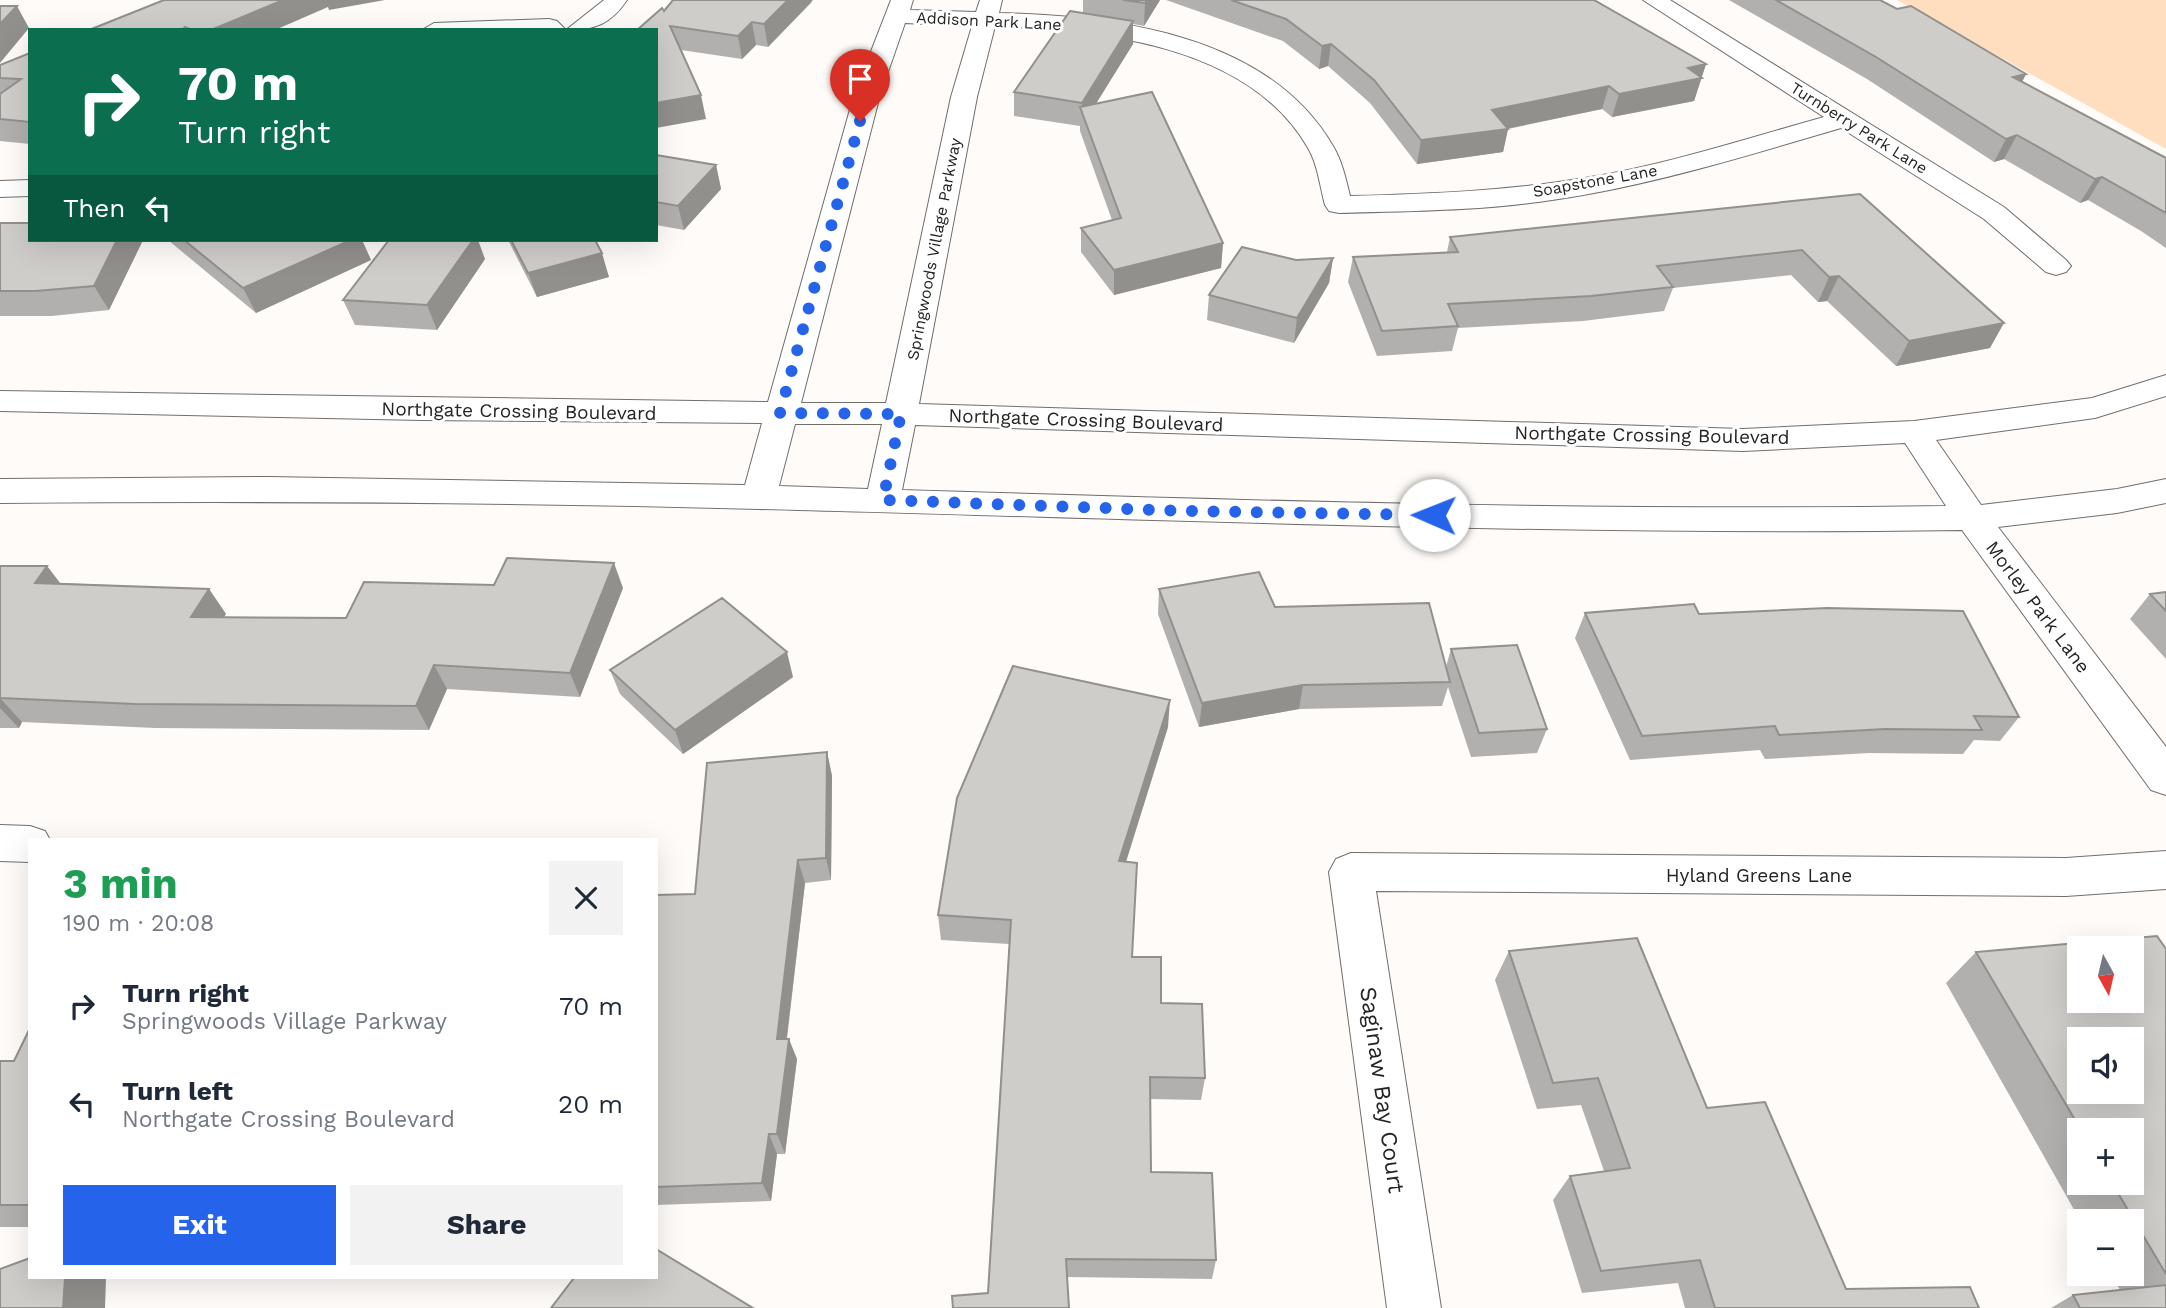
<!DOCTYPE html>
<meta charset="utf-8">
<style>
body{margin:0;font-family:"Work Sans",sans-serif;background:#f2f2f3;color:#1f2937;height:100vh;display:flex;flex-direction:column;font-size:26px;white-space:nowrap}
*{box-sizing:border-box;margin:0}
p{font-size:23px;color:#747a83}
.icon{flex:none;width:38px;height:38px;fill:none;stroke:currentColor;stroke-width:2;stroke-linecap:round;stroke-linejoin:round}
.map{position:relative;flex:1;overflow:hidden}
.details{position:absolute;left:28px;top:838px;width:630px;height:441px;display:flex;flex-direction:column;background:#fff;border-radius:0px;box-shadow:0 7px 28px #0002}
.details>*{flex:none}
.guide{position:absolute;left:28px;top:28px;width:630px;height:214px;border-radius:0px;box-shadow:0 7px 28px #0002;background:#0b6e4f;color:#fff;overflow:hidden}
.needle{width:46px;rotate:172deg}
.buttons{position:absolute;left:2067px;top:936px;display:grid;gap:14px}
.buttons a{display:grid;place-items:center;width:77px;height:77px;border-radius:0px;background:#fff;box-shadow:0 7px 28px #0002;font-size:35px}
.pin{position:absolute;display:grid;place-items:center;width:60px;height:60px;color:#fff;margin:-72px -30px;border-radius:50% 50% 50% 0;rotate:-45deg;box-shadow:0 0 7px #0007}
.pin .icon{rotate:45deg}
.me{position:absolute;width:77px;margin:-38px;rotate:271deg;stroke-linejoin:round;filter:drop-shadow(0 0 5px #0008)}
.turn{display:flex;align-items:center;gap:24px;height:147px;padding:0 35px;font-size:32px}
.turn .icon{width:91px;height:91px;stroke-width:2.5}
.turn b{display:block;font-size:49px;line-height:60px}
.then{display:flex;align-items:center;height:66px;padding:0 35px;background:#0003;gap:14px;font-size:26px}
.round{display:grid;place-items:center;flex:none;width:74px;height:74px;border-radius:0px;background:#f2f2f3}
.head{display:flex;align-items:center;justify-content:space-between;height:119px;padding:0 35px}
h1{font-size:42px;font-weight:700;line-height:52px;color:#1e9e55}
.button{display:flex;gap:14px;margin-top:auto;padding:14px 35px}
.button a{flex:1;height:80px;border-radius:0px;background:#2563eb;color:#fff;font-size:28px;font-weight:700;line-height:80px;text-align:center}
.button a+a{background:#f2f2f3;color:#1f2937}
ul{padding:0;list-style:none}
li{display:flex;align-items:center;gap:21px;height:98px;padding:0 35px}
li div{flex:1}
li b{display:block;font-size:26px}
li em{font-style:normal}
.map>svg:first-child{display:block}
</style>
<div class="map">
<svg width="2166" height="1308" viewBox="0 0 2166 1308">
<rect width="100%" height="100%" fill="#fefbf8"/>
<path fill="#fedebe" d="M1897,0H2166V149Z"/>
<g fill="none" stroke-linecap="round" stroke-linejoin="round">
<defs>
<path id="minor" d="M604,0H627C611,24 595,30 566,30Z
M891,0H913L910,10L976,12L980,0H1002L999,13C1115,16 1268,34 1333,146C1342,161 1346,179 1350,196C1429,194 1507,191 1585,178C1666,165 1745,139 1824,117L1643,0H1670L2004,207L2066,260L2071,266L2066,272L2056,275L2046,272L1984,219L1841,128C1746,156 1650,186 1552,200C1481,211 1410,211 1339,213L1329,211L1325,205C1320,187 1318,165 1308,148C1249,45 1101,30 995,26L977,97L919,404L1743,429L1914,421L2092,398L2166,375V396L2095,418L1936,440L1981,505L2117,489L2166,479V503L2117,513L1998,527L2166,747V795L2151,790L1962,530C1561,536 1160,519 759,509C506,502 253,501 0,503V479L268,477L745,485L762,423L422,420L0,411V391L768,402L854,95ZM905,23L972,26L951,97L886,403H801L880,95ZM795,424H882L868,489L779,486ZM915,425L1743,451L1905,443L1946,506C1598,511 1250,501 902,490Z
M549,19L557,21L566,30H422L434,23Z
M30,180V196L0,197V181Z
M0,825L30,826L45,831L50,840H30V862L0,861Z
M2166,851V889L2066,896L1376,891L1441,1308H1387L1329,872L1336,859L1351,853L2066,858Z"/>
</defs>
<use href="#minor" stroke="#716e6c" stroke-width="2"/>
<use href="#minor" fill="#fff" fill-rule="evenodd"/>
</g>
<path fill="#b2b0ae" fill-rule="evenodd" d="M1083,0H1160L1144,26L1133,24V44L1096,104L1223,243L1221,268L1114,295L1081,252V228L1112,220L1080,131V126L1014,116V92L1083,13Z
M1166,0H1594L1706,64L1694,101L1612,117L1602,109L1508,129L1503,152L1417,164L1370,103L1328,66L1319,69L1283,41Z
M1729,0H1880L2026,74L2022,82L2166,158V248L2141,231L2088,200L2080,203L2004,159L1994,162L1867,79Z
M812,2L768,47L756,45L742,59L681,50L706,119L664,11Z
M30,53V144L0,141V65Z
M656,155L716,165L721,189L684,230L656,225Z
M1860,194L1990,348L1896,366L1827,301L1818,302L1791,275L1673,288L1664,311L1583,321L1458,328L1452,351L1377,356L1348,282L1353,257L1447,252L1450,237Z
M0,223L30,240H143L109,310L52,316H0Z
M168,240H362L371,260L256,313Z
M508,240H595L609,277L537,297Z
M1333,258L1329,283L1294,343L1207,320L1209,295Z
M485,259L437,330L355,325L343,300Z
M0,566H47L60,583L209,589L226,614L223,617L346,618L623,588L580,697L447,689L429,730L155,728L22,722L19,728H0Z
M1159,589L1275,607L1446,667L1451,649L1547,729L1537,753L1471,757L1448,687L1442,706L1299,709L1199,727L1158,614Z
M2166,592V659L2130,619L2150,594Z
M1585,613L1699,614L2019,717L2000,741L1974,740L1963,754L1869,753L1765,759L1760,750L1630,760L1575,638Z
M610,670L793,677L683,754L620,694Z
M1168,727L1126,862L1132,957L1161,1003L1205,1078L1201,1100L1150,1099L1151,1172L1216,1260L1212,1279L1067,1277L988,1293L1009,944L941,940L938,915Z
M827,752L832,776L831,880L805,883L787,1039L797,1059L785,1154H777L771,1201L656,1205V895L695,894Z
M2166,949V1308H2051L2073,1295L2120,1290L2111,1274H2132V1222H2081L1946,983L1976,952ZM2079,1130H2132V1183H2079Z
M1509,951L1707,1108L1846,1289L1979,1308H1685L1678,1283L1582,1293L1553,1200L1570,1176L1604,1171L1581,1105L1537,1109L1495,980Z
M30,1028V1227H0V1061H14Z"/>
<path fill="#91908d" d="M283,0H385L329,10L328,7L275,30H211Z
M788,0H813L768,47L764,24Z
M1147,0H1160L1144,26L1145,3Z
M17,6L29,28L0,63V24Z
M1133,21V44L1085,121L1082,113V103Z
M752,22L756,45L742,59L738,36Z
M1331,44L1328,66L1319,69L1322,46Z
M1706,64L1694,101L1612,117L1619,94L1688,68Z
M2026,74L2014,97L2013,77Z
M1609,86L1602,109L1500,130L1508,129L1503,152L1417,164L1421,140L1492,110Z
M701,95L706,119L656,128V103Z
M2017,135L2004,159L1994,162L2006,139Z
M716,165L721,189L684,230L678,206Z
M2102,177L2088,200L2080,203L2095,179Z
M117,240H143L109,310L94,286Z
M351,240H362L371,260L256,313L243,288Z
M473,240H478L485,259L437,330L427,305Z
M1223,243L1221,268L1114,295V270Z
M602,253L609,277L537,297L528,273Z
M1333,258L1329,283L1294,343L1297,318Z
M1839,276L1827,301L1818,302L1829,277Z
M2004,323L1990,348L1896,366L1909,341Z
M614,563L623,588L580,697L570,673Z
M47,566L66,591L35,583Z
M209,589L226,614L208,642L191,617Z
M787,652L793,677L683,754L675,730Z
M434,665L447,689L429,730L416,706Z
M1303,685L1299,709L1199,727L1202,703Z
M0,698L22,722L19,728L0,708Z
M1170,700L1168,727L1118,887L1119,861Z
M827,752L832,776L831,880L826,858Z
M798,860L805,883L784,1060L777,1039Z
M789,1039L797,1059L785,1154L777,1134Z
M769,1134L777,1154L771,1201L762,1183Z
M65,1278H106L105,1308H63Z"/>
<path fill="#cfcdca" stroke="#91908d" stroke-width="2" fill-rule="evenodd" d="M164,0H283L211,30H192L185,27L182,30H89Z
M673,0H788L764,24L752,22L738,36L670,26L701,95L656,103V30H637L662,8L664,11Z
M1123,0H1147L1145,3Z
M1231,0H1594L1706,64L1688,68L1702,78L1619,94L1609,86L1492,110L1508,129L1421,140L1374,80L1331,44L1322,46L1286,19Z
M1776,0H1880L1897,9L1911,6L2026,74L2013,77L2166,158V213L2102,177L2095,179L2017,135L2006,139L1876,57Z
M0,6H17L0,24Z
M1070,11L1133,21L1082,103L1014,92Z
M30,53V122L0,119V94L21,79L0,78V65Z
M1152,92L1223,243L1114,270L1081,228L1121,218L1080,107Z
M656,155L716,165L678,206L656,202Z
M1860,194L2004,323L1909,341L1839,276L1829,277L1802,250L1657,266L1673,287L1591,296L1448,304L1458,326L1382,331L1353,257L1458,252L1450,237Z
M0,223H30V240H117L94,286L36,291H0Z
M184,240H351L243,288Z
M389,240H473L427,305L343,300Z
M511,240H595L602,253L528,273Z
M1242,247L1296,260L1333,258L1297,318L1209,295Z
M507,558L614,563L570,673L434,665L416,706L135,704L0,698V566H47L35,583L209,589L191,617L346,618L364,582L494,585Z
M1259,572L1275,607L1429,603L1450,682L1303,685L1202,703L1159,589Z
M2166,592V611L2150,594Z
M722,598L787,652L675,730L610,670Z
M1694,604L1699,614L1827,608L1963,611L2019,717L1974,716L1982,730L1885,729L1779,735L1775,726L1642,736L1585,613Z
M1517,645L1547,729L1479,733L1451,649Z
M1013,666L1170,700L1119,861L1137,863L1132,957H1161V1003L1202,1004L1205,1078L1150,1077L1151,1172L1212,1173L1216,1260L1066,1259L1069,1308H953L952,1296L988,1293L1011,920L938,915L957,798Z
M827,752L826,858L798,860L777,1039H789L777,1134H769L762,1183L656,1187V895L695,894L707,763Z
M2157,936L2166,949V1274L2112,1183H2132V1130H2081L1976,952ZM2079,948H2132V1001H2079ZM2079,1040H2132V1092H2079Z
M1637,938L1707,1108L1765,1102L1846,1289L1970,1287L1979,1308H1715L1700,1260L1601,1271L1570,1176L1630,1168L1598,1078L1553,1083L1509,951Z
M30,1028V1205H0V1061H14Z
M656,1249L753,1308H551L574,1278H656Z
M30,1258V1278H65L63,1308H0V1269Z
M2166,1285V1308H2080L2073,1295Z"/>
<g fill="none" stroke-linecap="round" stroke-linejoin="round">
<path stroke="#2563eb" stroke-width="12" stroke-dasharray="0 21.6" d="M860,121L780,413L901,414L883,500L1185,511L1434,515"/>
</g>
<g text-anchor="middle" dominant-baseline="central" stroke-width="6" stroke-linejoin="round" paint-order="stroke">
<g font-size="16" fill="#252423" stroke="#fff">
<text transform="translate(989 21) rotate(3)">Addison Park Lane</text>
<text transform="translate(1859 128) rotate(32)">Turnberry Park Lane</text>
<text transform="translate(1595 181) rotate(-10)">Soapstone Lane</text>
<text transform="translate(934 249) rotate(-79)">Springwoods Village Parkway</text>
</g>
<g font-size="19" fill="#252423" stroke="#fff">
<text transform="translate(519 411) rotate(1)">Northgate Crossing Boulevard</text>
<text transform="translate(1086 420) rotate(2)">Northgate Crossing Boulevard</text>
<text transform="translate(1652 435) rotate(1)">Northgate Crossing Boulevard</text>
<text transform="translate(2038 607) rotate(53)">Morley Park Lane</text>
<text x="1759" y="875">Hyland Greens Lane</text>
</g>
<g font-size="23" fill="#252423" stroke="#fff">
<text transform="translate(1382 1090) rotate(82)">Saginaw Bay Court</text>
</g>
</g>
</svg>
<div class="buttons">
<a><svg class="needle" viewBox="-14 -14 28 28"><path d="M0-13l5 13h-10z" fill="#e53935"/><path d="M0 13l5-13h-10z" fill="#747a83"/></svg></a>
<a><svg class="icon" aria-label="sound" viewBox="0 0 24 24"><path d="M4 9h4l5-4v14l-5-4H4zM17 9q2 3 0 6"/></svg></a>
<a>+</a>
<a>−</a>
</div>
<div class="pin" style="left:860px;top:121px;background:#d93025"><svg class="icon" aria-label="arrive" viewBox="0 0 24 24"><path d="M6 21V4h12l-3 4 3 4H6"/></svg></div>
<svg class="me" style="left:1434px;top:515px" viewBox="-20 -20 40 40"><circle r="19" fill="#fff"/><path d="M0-13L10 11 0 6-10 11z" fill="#2563eb"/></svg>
<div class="guide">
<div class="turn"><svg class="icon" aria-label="right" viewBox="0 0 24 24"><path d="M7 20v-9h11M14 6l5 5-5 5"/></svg><div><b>70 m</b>Turn right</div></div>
<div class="then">Then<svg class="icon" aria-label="left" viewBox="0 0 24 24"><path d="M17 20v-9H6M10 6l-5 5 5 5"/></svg></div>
</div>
<section class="details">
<div class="head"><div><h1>3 min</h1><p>190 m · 20:08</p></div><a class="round"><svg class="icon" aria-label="close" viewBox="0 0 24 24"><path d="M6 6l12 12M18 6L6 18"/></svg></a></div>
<ul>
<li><svg class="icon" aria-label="right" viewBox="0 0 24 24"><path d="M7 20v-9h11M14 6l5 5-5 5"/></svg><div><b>Turn right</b><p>Springwoods Village Parkway</p></div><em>70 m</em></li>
<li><svg class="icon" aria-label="left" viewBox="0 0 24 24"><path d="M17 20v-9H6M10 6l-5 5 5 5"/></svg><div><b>Turn left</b><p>Northgate Crossing Boulevard</p></div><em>20 m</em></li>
</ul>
<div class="button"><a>Exit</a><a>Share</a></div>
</section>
</div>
